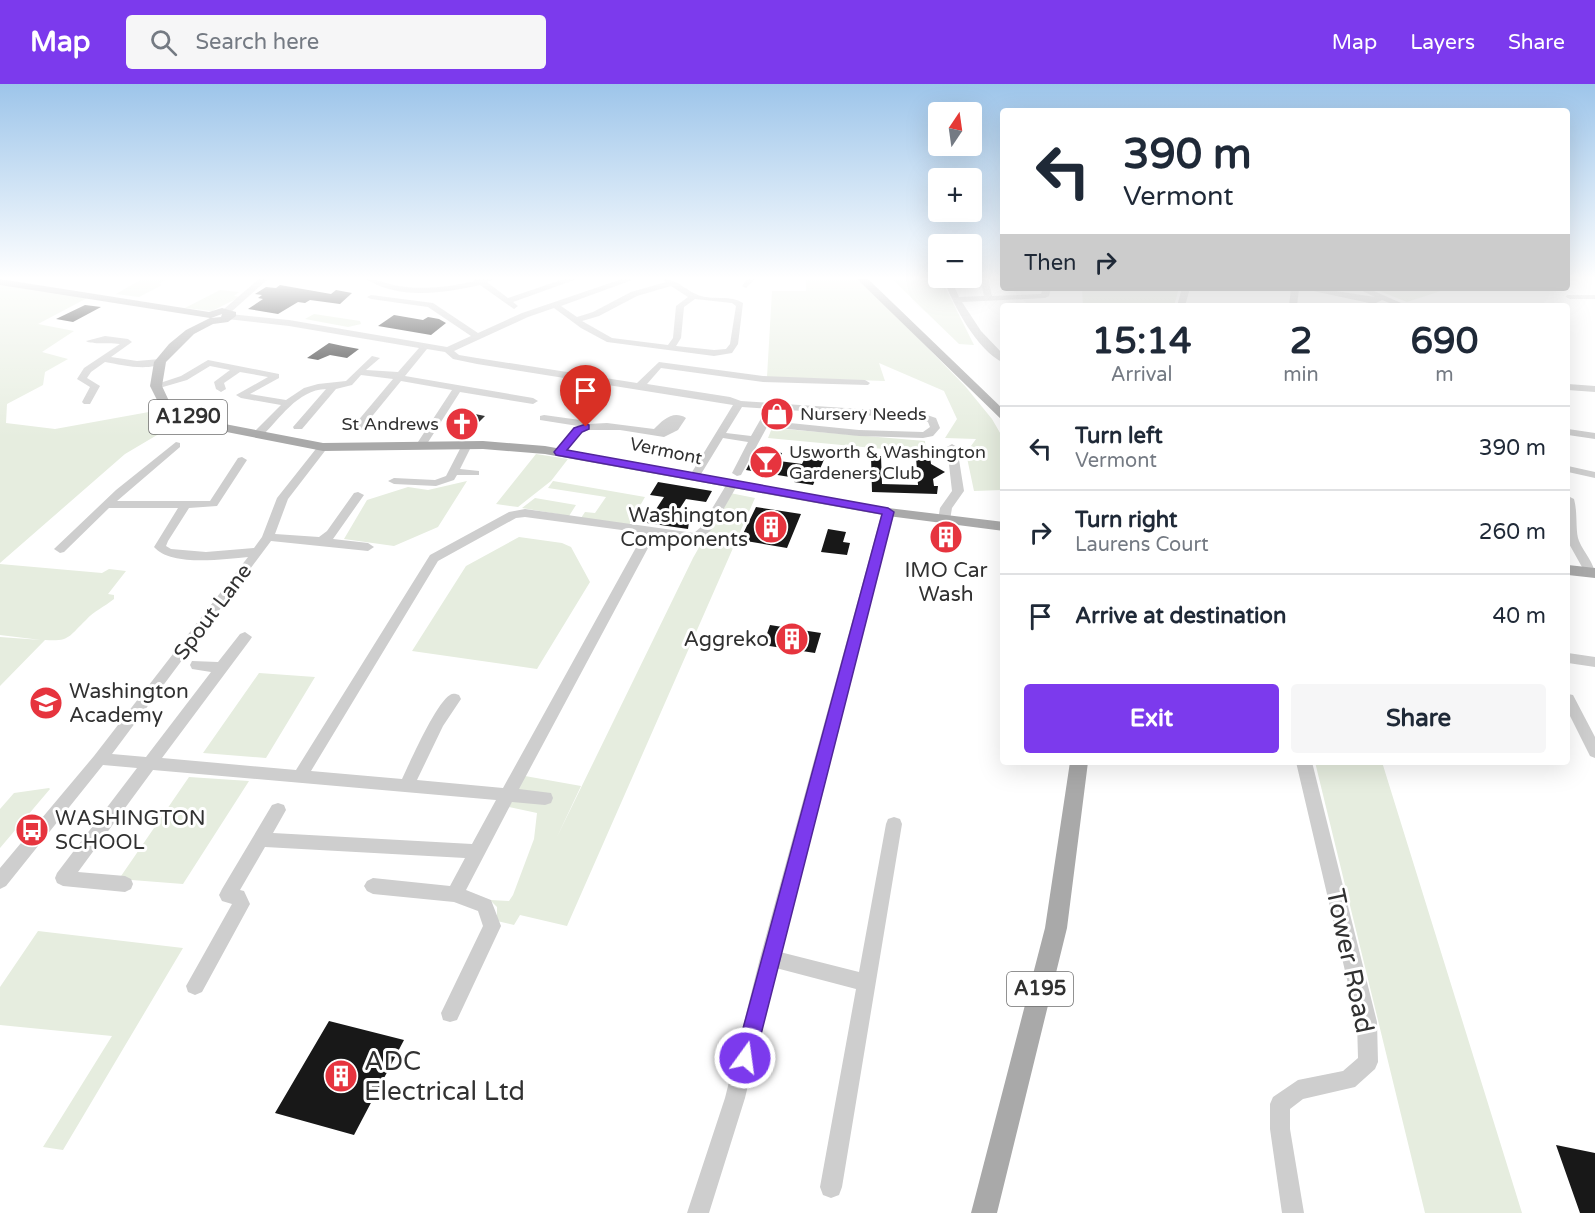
<!DOCTYPE html>
<meta charset="utf-8">
<style>
body{margin:0;font-family:"Varela Round",sans-serif;background:#f6f6f7;color:#1f2937;height:100vh;display:flex;flex-direction:column;font-size:22px;white-space:nowrap}
*{box-sizing:border-box;margin:0}
p{font-size:20px;color:#747a83}
.icon{flex:none;width:33px;height:33px;fill:none;stroke:currentColor;stroke-width:2;stroke-linecap:round;stroke-linejoin:round}
.map{position:relative;flex:1;overflow:hidden}
.panel{position:absolute;left:1000px;top:219px;width:570px;height:462px;display:flex;flex-direction:column;background:#fff;border-radius:6px;box-shadow:0 6px 24px #0002}
.panel>*{flex:none}
.banner{position:absolute;left:1000px;top:24px;width:570px;height:183px;border-radius:6px;box-shadow:0 6px 24px #0002;background:#fff;color:#1f2937;overflow:hidden}
.needle{width:39px;rotate:13deg}
.tools{position:absolute;left:928px;top:18px;display:grid;gap:12px}
.tools a{display:grid;place-items:center;width:54px;height:54px;border-radius:6px;background:#fff;box-shadow:0 6px 24px #0002;font-size:30px}
.pin{position:absolute;display:grid;place-items:center;width:51px;height:51px;color:#fff;margin:-62px -26px;border-radius:50% 50% 50% 0;rotate:-45deg;box-shadow:0 0 6px #0007}
.pin .icon{rotate:45deg}
.me{position:absolute;width:66px;margin:-33px;rotate:14deg;stroke-linejoin:round;filter:drop-shadow(0 0 4px #0008)}
.turn{display:flex;align-items:center;gap:21px;height:126px;padding:0 24px;font-size:27px}
.turn .icon{width:78px;height:78px;stroke-width:2.5}
.turn b{display:block;font-size:42px;line-height:51px}
.then{display:flex;align-items:center;height:57px;padding:0 24px;background:#0003;gap:12px;font-size:22px}
.eta{display:flex;justify-content:space-evenly;align-items:center;height:102px;text-align:center}
.eta b{font-size:36px;font-weight:700;line-height:42px}
.cta{display:flex;gap:12px;margin-top:auto;padding:12px 24px}
.cta a{flex:1;height:69px;border-radius:6px;background:#7c3aed;color:#fff;font-size:24px;font-weight:700;line-height:69px;text-align:center}
.cta a+a{background:#f6f6f7;color:#1f2937}
ul{padding:0;list-style:none}
li{display:flex;align-items:center;gap:18px;height:84px;padding:0 24px;border-top:2px solid #e0e1e3}
li div{flex:1}
li b{display:block;font-size:22px}
li em{font-style:normal}
header{display:flex;align-items:center;gap:36px;box-sizing:border-box;height:84px;padding:0 30px;background:#7c3aed;color:#fff}
header strong{font-size:28px}
nav{display:flex;gap:33px;margin-inline-start:auto;font-size:21px}
.search{width:420px;height:54px;background:#f6f6f7;display:flex;align-items:center;gap:15px;box-sizing:border-box;padding:0 21px;border-radius:6px;color:#747a83;font-size:22px}
.map>svg:first-child{display:block}
</style>
<header>
<strong>Map</strong>
<div class="search"><svg class="icon" aria-label="search" viewBox="0 0 24 24"><circle cx="10" cy="10" r="6"/><path d="M15 15l6 6"/></svg>Search here</div>
<nav><a>Map</a><a>Layers</a><a>Share</a></nav>
</header>
<div class="map">
<svg width="1595" height="1129" viewBox="0 0 1595 1129">
<rect width="100%" height="100%" fill="#fff"/>
<path fill="#e6eddf" d="M142,195H167L159,200L162,201L139,213L116,210Z
M806,195H860L965,302L992,335L1003,354V406L974,407L966,369L976,355L945,354L957,335L944,307L879,279L885,297L767,293L772,207H806Z
M941,195L974,261L959,260L893,196Z
M0,200L91,212L38,240L74,247L42,268L68,275L45,288L43,301L7,320L6,339L55,345L160,326L174,341L125,370L0,479Z
M1082,204H1179L1174,222H1083Z
M1372,204H1440L1444,206L1407,218Z
M220,206L239,208L234,212L240,213L212,227L185,224Z
M314,230L360,237L361,240L348,243L305,235Z
M772,344L925,357L926,369L768,354Z
M536,370L568,375L551,397L518,423L496,420Z
M467,397L438,443L394,462L344,455L367,416L408,403L428,406Z
M553,397L645,413L629,441L581,434L585,428L595,429L606,413L548,404Z
M730,409L755,414L567,842L520,831L514,841L497,837V823L490,816L509,817L513,811L534,755L537,729L509,723L525,692L581,702L556,755L693,474Z
M535,414L576,421L569,432L522,424Z
M519,453L562,459L571,463L590,498L537,585L412,567L466,482Z
M0,480L102,489L109,485L126,487L108,510L114,511V515C104,523 94,527 86,536C69,552 70,558 45,556L0,602V553L41,556L0,551Z
M259,589L315,593L266,674L203,669Z
M1315,678H1382L1522,1129H1425Z
M189,693L249,697L183,800L119,795Z
M49,704L50,705L0,764V725L14,709Z
M38,847L183,864L63,1066L43,1063L112,952L0,941V903Z"/>
<path fill="#181818" d="M280,201L331,210L336,206L352,209L340,220L310,216L305,219L298,218L278,230L248,225L263,215L258,214L262,211L255,210L266,203L276,204Z
M85,221L101,223L73,238L56,235Z
M394,231L423,236L428,233L439,235L446,239L431,251L378,242Z
M329,259L343,262L359,265L347,274L330,271L318,276L307,274Z
M459,329H470L485,332L466,351L453,348L458,344L448,339Z
M810,363L820,365L818,369L826,371L813,401L794,398L796,394L746,386L757,365L782,369L779,377L802,380Z
M871,372H881L882,400L918,401L916,373H930L931,380L945,388L933,395L934,402H938L937,410L872,408Z
M658,398L712,407L706,418L686,415L673,435L689,438L688,445L647,439L664,413L650,411Z
M756,423L801,430L787,464L740,456Z
M828,445L846,448L843,458L850,459L847,471L821,468Z
M770,541L821,549L815,569L763,561Z
M329,937L404,956L354,1051L275,1029Z
M1556,1061L1595,1069V1129H1580Z"/>
<g fill="none" stroke-linecap="round" stroke-linejoin="round">
<path fill="#cecece" fill-rule="evenodd" d="M259,195H268L230,229H224V225Z
M366,195C378,195 387,200 399,202C424,206 450,203 475,197L473,195H494L487,198L508,214L564,195H577L513,218L518,222L514,225L480,201C445,209 398,216 366,195Z
M622,195H635L561,222L577,233L593,228L631,208L666,198L663,195C678,195 687,208 701,212C715,216 731,211 743,219L738,260L732,269L714,272L607,258L581,244L554,224L528,233L454,267L459,271L477,274L637,299L659,278L763,292L865,296L870,299L868,301L763,298L661,284L647,300L730,313L741,317L921,329L936,334L940,344L933,352L923,354L859,352L767,343L741,391L737,392L732,389L748,358L723,354L698,395L694,396L689,393L733,321L477,280L453,275L445,268L427,265L405,292L533,314L538,317L533,320L460,308L425,363L421,364L416,361L452,306L401,297L360,347L356,348L351,345L393,295L361,291L352,301L336,305L302,345H294L293,343L326,305C297,306 280,335 261,353H253V349L281,321L241,314L236,311L268,293L240,288L224,299L226,305L221,308L216,305L214,298L230,286L210,282L187,296L156,305L151,302L181,292L208,276L279,290V294L250,310L286,316L304,304L318,300L346,297L372,272L380,274L366,286L398,288L419,264L289,242L227,235V231L230,230L289,236L447,263L471,252L428,223L371,215L367,213L371,211L433,219L478,249L522,229ZM671,202L688,213L676,222L673,254L668,261L612,254L582,237L599,232L637,212ZM695,215L732,219L736,222L730,260L726,265L714,266L676,262L681,254L684,223ZM742,323L920,335L928,338L930,343L923,348L859,346L770,337L772,333L767,330L763,331L751,352L726,349Z
M747,195H755L746,204L742,202Z
M943,195H951L959,213L984,212L980,195H988L992,212L1041,210L1043,204H1051L1049,212L1045,214L962,218L981,247L1004,271V279C976,266 954,221 943,195Z
M1182,204H1190L1185,222H1177Z
M1291,204H1316L1375,213L1356,204H1367L1408,222H1397L1382,216L1374,220L1299,204L1297,222H1289Z
M1567,211H1595V215H1570L1566,213Z
M105,252L128,255L132,258L111,273L137,277L160,275L165,278C149,288 122,281 105,278L91,288L87,294L100,302L90,320H84L82,318L90,303L77,295L84,284L120,260C110,258 92,261 86,257Z
M1568,300L1595,302V308L1568,306Z
M544,331L580,336L588,340L607,339L654,345C663,336 673,326 686,334L678,346L664,353L620,346H588L579,350L564,370L560,371L555,368L569,349L578,342L540,336V332Z
M1568,345L1595,349V355L1568,351Z
M176,358L180,359V363L117,417H210L238,374L242,373L247,376L217,422L189,424L168,457L166,462L171,465L206,468L254,464L262,453L277,414L319,361L323,360L328,363L288,415L275,450L319,453L327,447L354,409L358,408L364,411L333,455L368,459L374,463L368,467L271,457L112,670L146,673L211,588L192,585L190,581L192,577L218,578L240,550L245,548L252,553L250,556L162,674L296,686L430,471L509,428L525,425L694,449L701,443L728,398L732,397L738,400L712,445L701,456L655,451L519,705L551,709L553,714L551,719L545,721L512,718L466,806L491,816L501,842L457,936L450,938L443,936L441,929L483,842L478,827L454,818L373,810L367,807L364,802L367,797L373,794L450,802L465,774L265,763L240,806L244,807L250,820L202,908L195,911L188,908L186,902L232,820L222,817L219,811L222,805L272,721L278,719L284,721L286,726L273,749L472,760L496,716L153,686L78,788L125,792L131,795L133,800L131,805L125,808L63,802L57,799L55,794L57,789L137,684L103,681L6,802L0,805V784L94,672L248,473C224,475 171,483 154,463L178,424H109L64,468L60,469L54,465L116,406ZM525,433L644,449L503,704L417,696L443,642L461,615L459,611C455,610 454,609 450,611C436,619 410,678 402,695L311,687L438,477L516,434Z
M467,358L472,361L460,385L479,387V391H457L454,396L436,402L394,400L388,397L394,394L435,396L446,392L462,361Z
M952,360L957,363L964,407L952,424L950,436L944,440L938,436L940,424L952,407L947,363Z
M1568,382L1595,388V394L1568,388Z
M1568,412L1574,415C1578,429 1575,447 1579,457C1584,469 1595,479 1595,492H1587L1568,458Z
M888,424L894,428L780,868L859,888L886,740L888,735L894,733L900,735L902,740L842,1103L839,1111L831,1114L823,1111L820,1103L856,905L776,884L745,1014L709,1129H687L725,1014L760,874L882,428Z
M1568,569L1595,573V583L1568,579Z
M1568,610L1573,611L1595,653V674L1590,672L1568,628Z
M1296,678H1312L1377,938L1378,978L1375,985L1355,1003L1303,1015L1290,1025V1045L1304,1129H1282L1270,1045V1020L1273,1013L1298,996L1343,987L1358,974L1357,938Z"/>
<path fill="#a9a9a9" fill-rule="evenodd" d="M0,195L209,228L222,224L236,228V232L228,238L213,240L194,250L166,278L162,302L169,317L204,336L323,359L483,357L545,362L888,424L1004,438V447L888,432L545,370L483,365L323,367L196,342L160,322L150,302L154,278L169,260L186,246L210,234L0,201ZM222,230L221,233L211,234Z
M857,195H868L1004,326V338Z
M1568,481L1595,484V494L1568,491Z
M1070,678H1088L1067,844L997,1129H971L1045,844Z"/>
</g>
<linearGradient id="sky" x2="0" y2="1"><stop stop-color="#9dc5ea"/><stop offset="0.55" stop-color="#fff"/><stop offset="1" stop-color="#fff" stop-opacity="0"/></linearGradient>
<rect width="1595" height="353" fill="url(#sky)"/>
<path fill="#7c3aed" stroke="#51269a" stroke-width="1.5" d="M586,340L589,341V345L582,348L567,366L888,424L894,428L755,974L752,981L745,984L738,981L735,974L882,430L556,371L554,368L574,344Z"/>
<defs>
<symbol id="shop-disc" viewBox="-11 -11 22 22"><circle r="9.5" fill="#e6343e" stroke="#fff"/><path d="M-5-2.5h2.3a2.7 3.5 0 0 1 5.4 0H5L5.5 6h-11ZM-1.5-2.5h3a1.5 2.3 0 0 0-3 0Z" fill="#fff"/></symbol>
<symbol id="church-disc" viewBox="-11 -11 22 22"><circle r="9.5" fill="#e6343e" stroke="#fff"/><path d="M-1.2-6h2.4v3.5h3.3v2.4h-3.3V6h-2.4V-.1h-3.3v-2.4h3.3Z" fill="#fff"/></symbol>
<symbol id="bar-disc" viewBox="-11 -11 22 22"><circle r="9.5" fill="#e6343e" stroke="#fff"/><path d="M-6-5H6L.8 .8V4.5H3.5V6h-7V4.5H-.8V.8Z" fill="#fff"/></symbol>
<symbol id="building-disc" viewBox="-11 -11 22 22"><circle r="9.5" fill="#e6343e" stroke="#fff"/><path d="M-4-6H4V6H1V3H-1V6H-4ZM-2.5-4.3h1.7v1.8h-1.7ZM.8-4.3h1.7v1.8H.8ZM-2.5-1h1.7V.8h-1.7ZM.8-1h1.7V.8H.8Z" fill="#fff"/></symbol>
<symbol id="school-disc" viewBox="-11 -11 22 22"><circle r="9.5" fill="#e6343e" stroke="#fff"/><path d="M0-5L7-2L0 1L-7-2ZM-4 1L0 2.5L4 1V4Q0 6-4 4Z" fill="#fff"/></symbol>
<symbol id="bus-disc" viewBox="-11 -11 22 22"><circle r="9.5" fill="#e6343e" stroke="#fff"/><path d="M-5-6H5V4H4V6H2V4H-2V6H-4V4H-5ZM-3.5-4V0h7V-4ZM-3.5 1.2v1.5H-2V1.2ZM2 1.2v1.5H3.5V1.2Z" fill="#fff"/></symbol>
</defs>
<g fill-rule="evenodd">
<use href="#shop-disc" x="758" y="311" width="38" height="38"/>
<use href="#church-disc" x="443" y="321" width="38" height="38"/>
<use href="#bar-disc" x="747" y="359" width="38" height="38"/>
<use href="#building-disc" x="752" y="424" width="38" height="38"/>
<use href="#building-disc" x="927" y="434" width="38" height="38"/>
<use href="#building-disc" x="773" y="536" width="38" height="38"/>
<use href="#school-disc" x="27" y="600" width="38" height="38"/>
<use href="#bus-disc" x="13" y="727" width="38" height="38"/>
<use href="#building-disc" x="322" y="973" width="38" height="38"/>
</g>
<g text-anchor="middle" dominant-baseline="central" stroke-width="6" stroke-linejoin="round" paint-order="stroke">
<g font-size="18" fill="#313131" stroke="#fff" text-anchor="start">
<text x="800" y="330">Nursery Needs</text>
<text x="439" y="340" text-anchor="end">St Andrews</text>
<text x="789" y="368">Usworth &amp; Washington<tspan x="789" dy="21">Gardeners Club</tspan></text>
</g>
<g font-size="18" fill="#313131" stroke="#fff">
<text transform="translate(666 367) rotate(12)">Vermont</text>
</g>
<g fill="#fff" stroke="#6f6f6f" stroke-width="1.5">
<rect x="149" y="316" width="78" height="34" rx="4.5"/>
<rect x="1007" y="888" width="66" height="34" rx="4.5"/>
</g>
<g font-size="20" font-weight="bold" fill="#313131">
<text x="188" y="333">A1290</text>
<text x="1040" y="905">A195</text>
</g>
<g font-size="21" fill="#313131" stroke="#fff" text-anchor="end">
<text x="748" y="431">Washington<tspan x="748" dy="24">Components</tspan></text>
<text x="946" y="486" text-anchor="middle">IMO Car<tspan x="946" dy="24">Wash</tspan></text>
<text x="769" y="555">Aggreko</text>
<text x="69" y="607" text-anchor="start">Washington<tspan x="69" dy="24">Academy</tspan></text>
<text x="55" y="734" text-anchor="start">WASHINGTON<tspan x="55" dy="24">SCHOOL</tspan></text>
</g>
<g font-size="21" fill="#313131" stroke="#fff">
<text transform="translate(213 528) rotate(-53)">Spout Lane</text>
</g>
<g font-size="26" fill="#313131" stroke="#fff">
<text transform="translate(1350 877) rotate(78)">Tower Road</text>
</g>
<g font-size="26" fill="#313131" stroke="#fff" text-anchor="start">
<text x="364" y="977">ADC<tspan x="364" dy="30">Electrical Ltd</tspan></text>
</g>
</g>
</svg>
<div class="tools">
<a><svg class="needle" viewBox="-14 -14 28 28"><path d="M0-13l5 13h-10z" fill="#e53935"/><path d="M0 13l5-13h-10z" fill="#747a83"/></svg></a>
<a>+</a>
<a>−</a>
</div>
<div class="pin" style="left:586px;top:343px;background:#d93025"><svg class="icon" aria-label="arrive" viewBox="0 0 24 24"><path d="M6 21V4h12l-3 4 3 4H6"/></svg></div>
<svg class="me" style="left:745px;top:974px" viewBox="-20 -20 40 40"><circle r="17" fill="#7c3aed" stroke="#fff" stroke-width="3"/><path d="M0-11L8 9 0 5-8 9z" fill="#fff"/></svg>
<div class="banner">
<div class="turn"><svg class="icon" aria-label="left" viewBox="0 0 24 24"><path d="M17 20v-9H6M10 6l-5 5 5 5"/></svg><div><b>390 m</b>Vermont</div></div>
<div class="then">Then<svg class="icon" aria-label="right" viewBox="0 0 24 24"><path d="M7 20v-9h11M14 6l5 5-5 5"/></svg></div>
</div>
<section class="panel">
<div class="eta">
<div><b>15:14</b><p>Arrival</p></div>
<div><b>2</b><p>min</p></div>
<div><b>690</b><p>m</p></div>
</div>
<ul>
<li><svg class="icon" aria-label="left" viewBox="0 0 24 24"><path d="M17 20v-9H6M10 6l-5 5 5 5"/></svg><div><b>Turn left</b><p>Vermont</p></div><em>390 m</em></li>
<li><svg class="icon" aria-label="right" viewBox="0 0 24 24"><path d="M7 20v-9h11M14 6l5 5-5 5"/></svg><div><b>Turn right</b><p>Laurens Court</p></div><em>260 m</em></li>
<li><svg class="icon" aria-label="arrive" viewBox="0 0 24 24"><path d="M6 21V4h12l-3 4 3 4H6"/></svg><div><b>Arrive at destination</b></div><em>40 m</em></li>
</ul>
<div class="cta"><a>Exit</a><a>Share</a></div>
</section>
</div>
